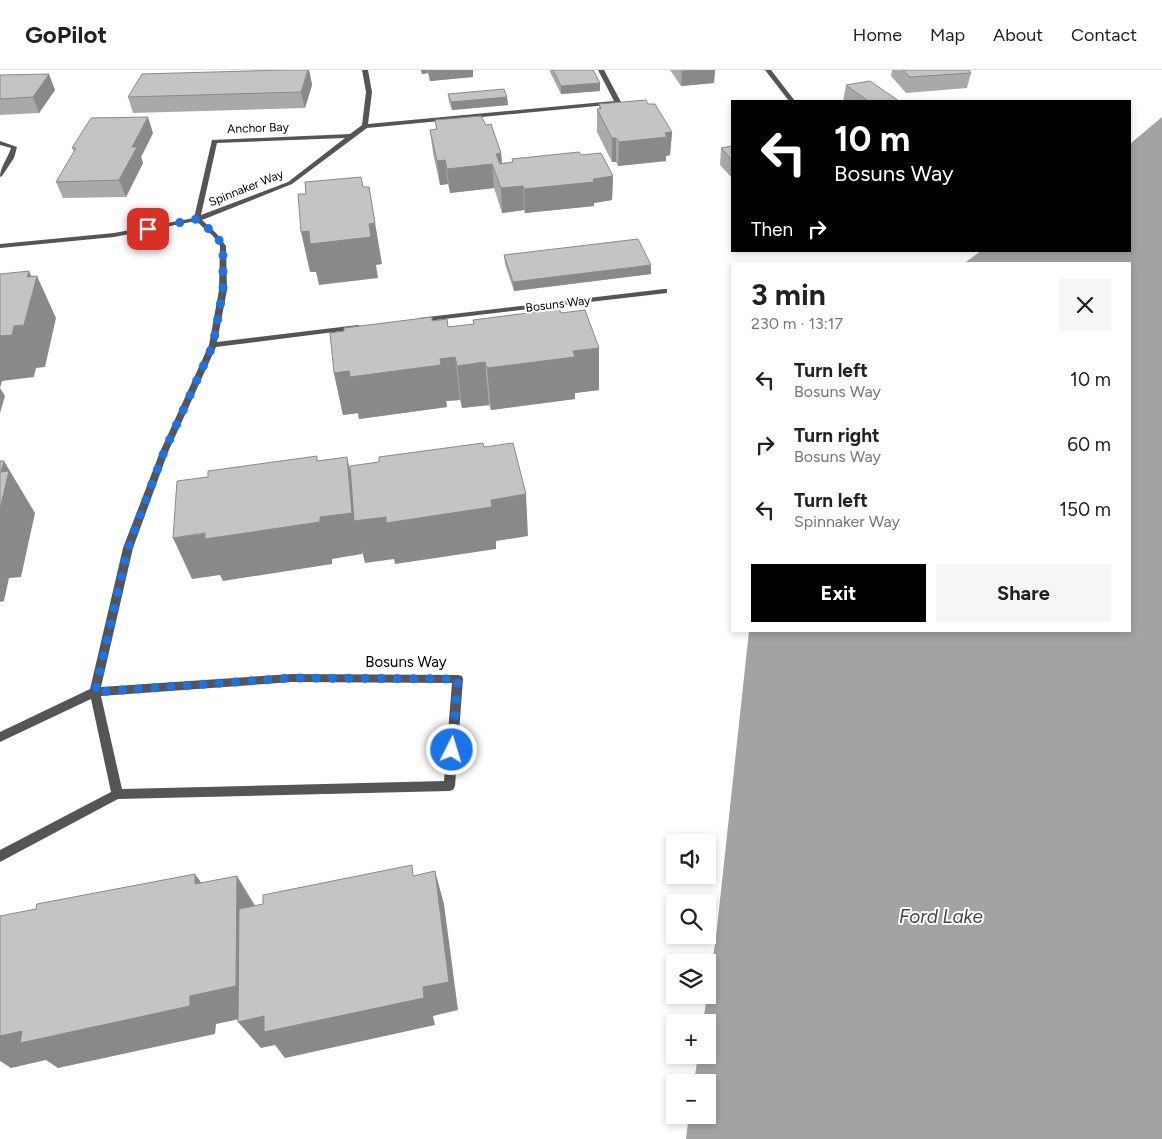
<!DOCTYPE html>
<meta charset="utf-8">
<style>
body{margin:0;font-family:Figtree,sans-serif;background:#f6f6f6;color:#202124;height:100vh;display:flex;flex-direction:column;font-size:19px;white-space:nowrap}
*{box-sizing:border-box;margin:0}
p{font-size:16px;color:#757577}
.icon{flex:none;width:28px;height:28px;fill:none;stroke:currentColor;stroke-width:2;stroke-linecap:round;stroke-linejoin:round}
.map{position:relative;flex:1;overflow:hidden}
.side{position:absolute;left:731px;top:192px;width:400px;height:370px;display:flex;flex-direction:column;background:#fff;border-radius:0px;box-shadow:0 2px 8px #0003}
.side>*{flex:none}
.top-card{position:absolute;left:731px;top:30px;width:400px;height:152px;border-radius:0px;box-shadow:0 2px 8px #0003;background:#000;color:#fff;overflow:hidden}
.tools{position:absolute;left:666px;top:764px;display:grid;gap:10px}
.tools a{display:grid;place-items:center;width:50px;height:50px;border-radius:0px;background:#fff;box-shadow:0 2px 8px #0003;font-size:25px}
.pin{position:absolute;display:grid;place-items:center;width:42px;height:42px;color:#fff;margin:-21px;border-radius:10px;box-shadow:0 2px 8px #0006}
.me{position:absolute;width:55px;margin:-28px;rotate:5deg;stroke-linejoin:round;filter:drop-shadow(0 0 4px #0008)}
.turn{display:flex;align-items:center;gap:18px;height:105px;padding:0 20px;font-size:22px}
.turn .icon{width:65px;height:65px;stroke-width:2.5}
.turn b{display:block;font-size:35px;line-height:42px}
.then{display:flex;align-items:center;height:48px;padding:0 20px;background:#0003;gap:10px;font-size:19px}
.round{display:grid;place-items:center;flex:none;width:52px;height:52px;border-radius:0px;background:#f6f6f6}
.overview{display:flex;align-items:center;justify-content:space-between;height:85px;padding:0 20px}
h1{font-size:30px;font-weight:700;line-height:38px}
.primary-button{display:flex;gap:10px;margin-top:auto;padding:10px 20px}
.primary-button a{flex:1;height:58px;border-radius:0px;background:#000;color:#fff;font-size:20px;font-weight:700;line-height:58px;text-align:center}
.primary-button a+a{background:#f6f6f6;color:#202124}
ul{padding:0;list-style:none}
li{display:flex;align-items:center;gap:15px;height:65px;padding:0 20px}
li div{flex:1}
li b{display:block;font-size:19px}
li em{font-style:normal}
header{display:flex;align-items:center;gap:30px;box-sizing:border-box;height:70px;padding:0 25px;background:#fff;border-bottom:1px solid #e0e0e0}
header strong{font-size:24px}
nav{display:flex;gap:28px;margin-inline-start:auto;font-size:18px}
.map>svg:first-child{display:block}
</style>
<header>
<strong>GoPilot</strong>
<nav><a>Home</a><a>Map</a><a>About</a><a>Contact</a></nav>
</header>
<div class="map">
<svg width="1162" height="1069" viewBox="0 0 1162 1069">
<rect width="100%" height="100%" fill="#fff"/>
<path fill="#a3a3a3" d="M1162,47V1069H686L689,1045H708V1012H694L698,985H708V952H703L716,867L749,561H1130V194H963L981,181H1130V74Z"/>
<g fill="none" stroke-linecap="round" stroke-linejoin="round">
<path fill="#555" fill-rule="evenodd" d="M765,0H771L795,31H789Z"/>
<path fill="#555" fill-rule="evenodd" d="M362,0H368L372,22L368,54L614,31L598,0H604L621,32L618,34L367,58L292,114L202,150L217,164L226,176L227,220L217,272L358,255L362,257L358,259L216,277L168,382L133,478L101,617L292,604L458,605L462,606L463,609L455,716L453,720L449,721L118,729L0,792V780L111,722L91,629L0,672V662L90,619L123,478L160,382L209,275L219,220L220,176L213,166L196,151L114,167L0,178V174L114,163L194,148L212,70L350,64L362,55L366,22ZM345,68L288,112L201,145L217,73ZM292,612L452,613L444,711L122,719L101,626Z
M0,71L17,77L14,88L2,106L0,107C0,97 8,88 11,78L0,75Z
M664,219H667V223L419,252L415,250L419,248Z"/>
</g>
<path fill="#a9a9a9" d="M309,0L312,15L305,38L133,43L128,27Z
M421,0H473V7L430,11L428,3L422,4Z
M550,0H593L600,21L561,24L550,2Z
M670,0H715L714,13L681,16Z
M892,0H969L971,3L967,18L906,23L891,6Z
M0,5L55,20L39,43L0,45Z
M846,15L899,31H843Z
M448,24L507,27L508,35L452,40L449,32Z
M599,34L672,62L670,85L666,86V91L618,96L616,92H612L597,62V39H599Z
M435,50L501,83L502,93L512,92V89L581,85L613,106L612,130L594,133V136L525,143L524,140L502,143L494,118L450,123L448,114L440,115L433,83L430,60L436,59Z
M153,63L141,87L143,93L126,127L63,128L56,112L74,82L72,78Z
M732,76V108L720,95L721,78Z
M504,185L651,204L514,221L505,194Z
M561,243L599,278V320L575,323V329L491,340L489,335L462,338L460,330L446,331L447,337L359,349L358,343L343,345L334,303L432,251L448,257L474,254L473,250Z"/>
<path fill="#898989" d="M309,0L312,15L305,38L301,22Z
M421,0H427L428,3L422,4Z
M428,0H473V7L430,11Z
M692,0H715L714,13L681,16L682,1Z
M49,4L55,20L39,43L33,27Z
M600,13V21L561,24V16Z
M507,27L508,35L452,40L451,32Z
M148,47L153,63L141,87L143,93L126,127L119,110L132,77Z
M672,62L670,85L666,86V91L618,96L619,72L665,63Z
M612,68H616V92H612Z
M501,83L503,107L496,84Z
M445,90L448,114L440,115L437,91Z
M492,94L494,118L450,123L447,99Z
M613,106L612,130L594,133V136L525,143L524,119Z
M523,116L524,140L502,143L501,118Z
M369,117L382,194L376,195L378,208L319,215L316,202H310L301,162L369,154Z
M651,195V204L514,221L513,212Z
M29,201L35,213L37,206L56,248L45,297L36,298L34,307L2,311L0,318L5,326L0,343V266L27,207Z
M599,278V320L575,323V329L491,340L487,298L573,281Z
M455,287L460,330L446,331L447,337L359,349L358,343L343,345L334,303Z
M485,292L489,335L462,338L457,296Z
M347,387L357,429L491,430L526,424L528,466L496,471V479L395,494L394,489L365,493L362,481V484L332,489V494L223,511L220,505L192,509L173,468L320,447Z
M4,391L35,443L21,507L9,508L4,531L0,532V439L1,402Z
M435,801L444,834L458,940L433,946L435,955L285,988L275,975L261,978L238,952L264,946L423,917Z
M195,804L219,837L195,814Z
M237,806L257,839L258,945L216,954L215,964L58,998L46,990L11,998L0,991V966Z"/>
<path fill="#c4c4c4" stroke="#898989" d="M284,0H308L301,22L128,27L142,4Z
M553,0H593L600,13L561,16Z
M903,0H969L971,3L910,7Z
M49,4L33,27L0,29V5Z
M870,11L899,31H868L846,15Z
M504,19L507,27L451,32L448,24Z
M646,30L648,34H655L672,62L665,63L667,67L619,72L616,68H612L597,39H601L599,34Z
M481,46L486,55L491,54L501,83L496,84L500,94L513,92L512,89L579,82L581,85L601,83L613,106L593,109L594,112L524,119L523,116L501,118L492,94L447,99L445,90L437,91L430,60L437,59L435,50Z
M148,47L132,77H137L119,110L56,112L76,78H72L91,48Z
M732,76V90L721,78Z
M361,107L363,117H369L375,153L369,154L371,167L310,174L309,161L301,162L298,124H306L305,112Z
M638,169L651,195L513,212L504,185Z
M29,201L27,207L37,206L24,255L14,256L12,265L0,266V204Z
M559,239L561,243L585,240L599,278L573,281L575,287L487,298L485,292L457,296L455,287L440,289L441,295L350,307L349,301L334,303L330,263L344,261V258L432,247V251L447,249L448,257L474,254L473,250Z
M483,373L484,377L513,373L526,424L491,430L492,437L386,453V447L354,451L350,396L379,392V387Z
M317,386V391L347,387L352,443L320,447V452L205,469V463L173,468L177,411L208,407V401Z
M0,391H4L1,402L9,401L0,439Z
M412,795L413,806L435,801L449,912L423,917L424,928L264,962V946L238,952L239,839L263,834V825Z
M195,804V814L237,806L236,916L190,926V936L20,973L22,961L0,966V846L36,839L37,834Z"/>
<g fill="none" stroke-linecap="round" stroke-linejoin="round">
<path stroke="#1a73e8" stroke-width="9" stroke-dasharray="0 16.2" d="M148,159L197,149L215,164L223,176V220L213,275L164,382L128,478L95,622L292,608L458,609L452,680"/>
</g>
<g text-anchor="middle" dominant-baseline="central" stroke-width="4" stroke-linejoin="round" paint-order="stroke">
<g font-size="12" fill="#000" stroke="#fff">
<text transform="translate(258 58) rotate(-2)">Anchor Bay</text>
<text transform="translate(246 118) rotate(-22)">Spinnaker Way</text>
<text transform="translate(558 234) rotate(-7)">Bosuns Way</text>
</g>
<g font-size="15" fill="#000" stroke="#fff">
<text x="406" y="592">Bosuns Way</text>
</g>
<g font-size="19" font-style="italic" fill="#444" stroke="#fff">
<text x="941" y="846">Ford Lake</text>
</g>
</g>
</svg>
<div class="tools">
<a><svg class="icon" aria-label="sound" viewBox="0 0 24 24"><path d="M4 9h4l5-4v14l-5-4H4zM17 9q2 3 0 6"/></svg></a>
<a><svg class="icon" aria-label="search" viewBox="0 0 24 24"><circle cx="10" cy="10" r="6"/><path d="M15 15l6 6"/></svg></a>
<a><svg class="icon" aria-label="layers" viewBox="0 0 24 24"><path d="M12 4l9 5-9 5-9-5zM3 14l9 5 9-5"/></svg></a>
<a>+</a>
<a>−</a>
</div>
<div class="pin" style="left:148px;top:159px;background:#d93025"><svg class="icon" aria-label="arrive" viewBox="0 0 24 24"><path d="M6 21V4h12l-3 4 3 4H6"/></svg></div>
<svg class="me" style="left:452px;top:680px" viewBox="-20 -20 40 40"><circle r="17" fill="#1a73e8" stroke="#fff" stroke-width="3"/><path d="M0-11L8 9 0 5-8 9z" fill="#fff"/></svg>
<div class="top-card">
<div class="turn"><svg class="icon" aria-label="left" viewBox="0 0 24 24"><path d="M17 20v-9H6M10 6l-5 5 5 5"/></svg><div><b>10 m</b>Bosuns Way</div></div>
<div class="then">Then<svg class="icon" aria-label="right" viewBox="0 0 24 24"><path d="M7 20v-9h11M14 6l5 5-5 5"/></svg></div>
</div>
<section class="side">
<div class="overview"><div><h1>3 min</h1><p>230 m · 13:17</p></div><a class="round"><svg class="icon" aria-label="close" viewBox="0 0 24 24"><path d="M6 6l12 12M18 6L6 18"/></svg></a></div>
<ul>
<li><svg class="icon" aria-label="left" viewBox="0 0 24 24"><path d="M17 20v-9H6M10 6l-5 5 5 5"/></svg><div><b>Turn left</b><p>Bosuns Way</p></div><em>10 m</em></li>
<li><svg class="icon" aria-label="right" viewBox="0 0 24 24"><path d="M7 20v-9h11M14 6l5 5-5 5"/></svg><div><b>Turn right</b><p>Bosuns Way</p></div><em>60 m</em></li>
<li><svg class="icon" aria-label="left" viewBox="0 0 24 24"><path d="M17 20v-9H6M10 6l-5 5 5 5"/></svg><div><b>Turn left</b><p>Spinnaker Way</p></div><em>150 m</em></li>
</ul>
<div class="primary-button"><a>Exit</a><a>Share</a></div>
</section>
</div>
